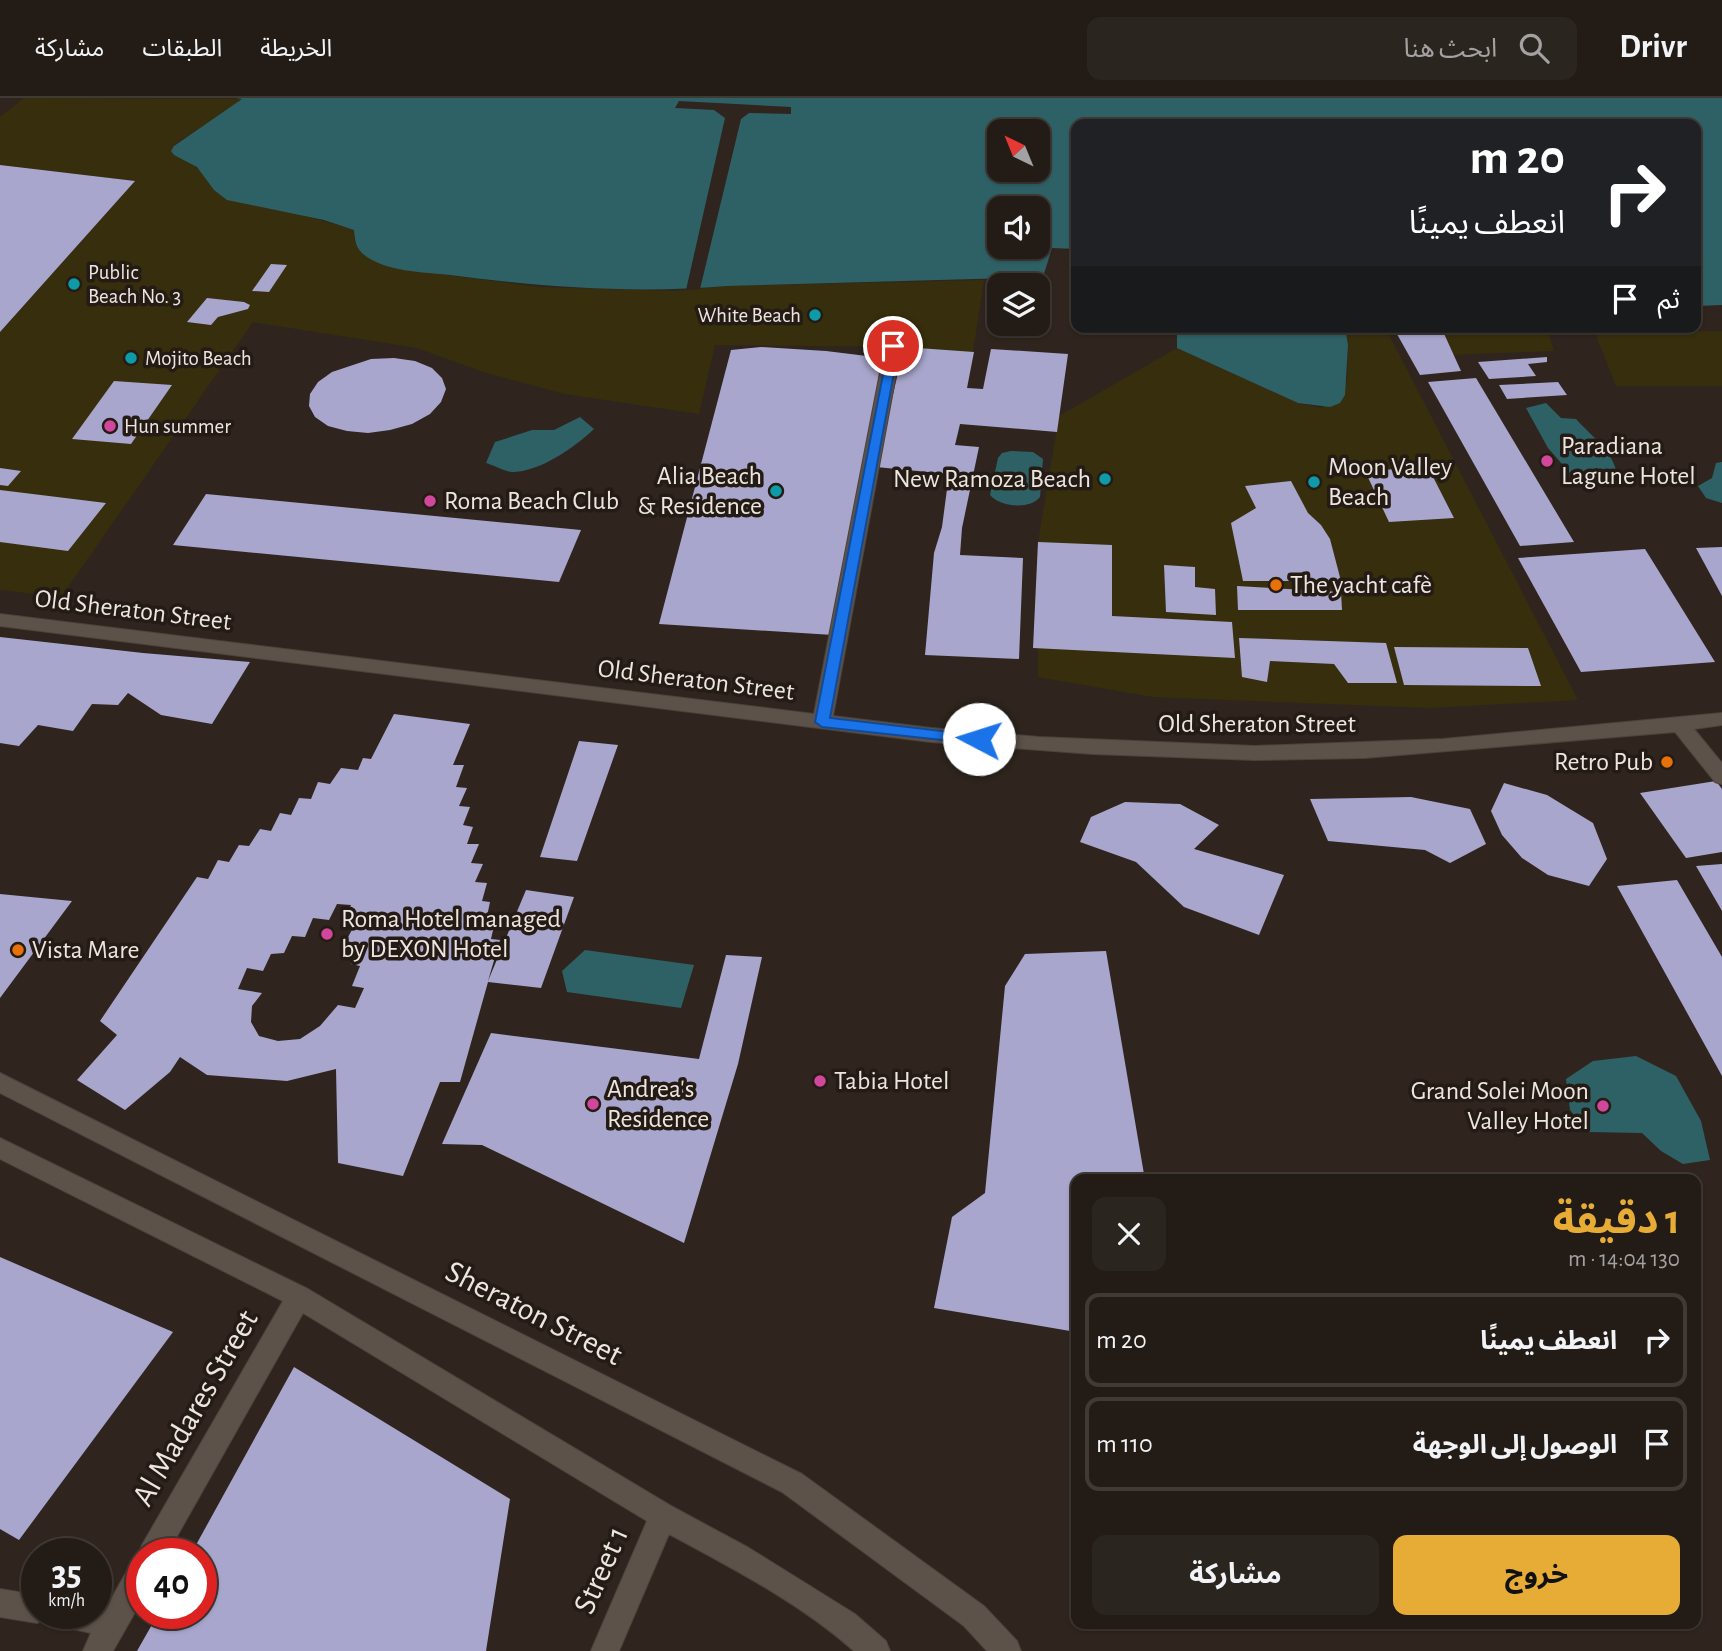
<!DOCTYPE html>
<html lang="ar">
<meta charset="utf-8">
<style>
body{margin:0;font-family:"Alegreya Sans","Noto Sans Arabic",sans-serif;background:#2b251f;color:#f1f3f6;direction:rtl;height:100vh;display:flex;flex-direction:column;font-size:26px;white-space:nowrap}
*{box-sizing:border-box;margin:0}
p{font-size:23px;color:#a3a1a1}
.icon{flex:none;width:38px;height:38px;fill:none;stroke:currentColor;stroke-width:2;stroke-linecap:round;stroke-linejoin:round}
.map{position:relative;flex:1;overflow:hidden;direction:ltr}
.sheet{position:absolute;left:1071px;top:1076px;width:630px;height:455px;display:flex;flex-direction:column;background:#231c16;border-radius:14px;box-shadow:0 2px 5px #0004,0 0 0 2px #403a35;direction:rtl}
.sheet>*{flex:none}
.banner{position:absolute;left:1071px;top:21px;width:630px;height:214px;border-radius:14px;box-shadow:0 2px 5px #0004,0 0 0 2px #403a35;direction:rtl;background:#202124;color:#fff;overflow:hidden}
.needle{width:46px;rotate:317deg}
.tools{position:absolute;left:987px;top:21px;display:grid;gap:14px}
.tools a{display:grid;place-items:center;width:63px;height:63px;border-radius:14px;background:#231c16;box-shadow:0 2px 5px #0004,0 0 0 2px #403a35;font-size:35px}
.speed{position:absolute;left:21px;top:1440px;display:flex;gap:14px;font-size:35px;font-weight:700;text-align:center}
.speed>*{display:grid;place-content:center;width:91px;height:91px;border-radius:50%;background:#231c16;box-shadow:0 2px 5px #0004,0 0 0 2px #403a35;line-height:1}
.speed small{font-size:18px;font-weight:400}
.speed .limit{border:10px solid #d22;background:#fff;color:#111}
.pin{position:absolute;display:grid;place-items:center;width:60px;height:60px;color:#fff;margin:-30px;border:4px solid #fff;border-radius:50%;box-shadow:0 2px 7px #0007}
.me{position:absolute;width:77px;margin:-38px;rotate:275deg;stroke-linejoin:round;filter:drop-shadow(0 0 5px #0008)}
.turn{display:flex;align-items:center;gap:24px;height:147px;padding:0 21px;font-size:32px}
.turn .icon{width:91px;height:91px;stroke-width:2.5}
.turn b{display:block;font-size:49px;line-height:60px}
.then{display:flex;align-items:center;height:66px;padding:0 21px;background:#0003;gap:14px;font-size:26px}
.round{display:grid;place-items:center;flex:none;width:74px;height:74px;border-radius:14px;background:#2b251f}
.head{display:flex;align-items:center;justify-content:space-between;height:119px;padding:0 21px}
h1{font-size:42px;font-weight:700;line-height:52px;color:#e6ac36}
.button{display:flex;gap:14px;margin-top:auto;padding:14px 21px}
.button a{flex:1;height:80px;border-radius:14px;background:#e6ac36;color:#111;font-size:28px;font-weight:700;line-height:80px;text-align:center}
.button a+a{background:#2b251f;color:#f1f3f6}
ul{padding:0;list-style:none}
li{display:flex;align-items:center;gap:21px;height:94px;margin:0 14px 10px;padding:0 7px;border:4px solid #403a35;border-radius:14px}
li div{flex:1}
li b{display:block;font-size:26px}
li em{font-style:normal}
header{display:flex;align-items:center;gap:42px;box-sizing:border-box;height:98px;padding:0 35px;background:#231c16;border-bottom:2px solid #403a35}
header strong{font-size:33px}
nav{display:flex;gap:38px;margin-inline-start:auto;font-size:24px}
.search{width:490px;height:63px;background:#2b251f;display:flex;align-items:center;gap:18px;box-sizing:border-box;padding:0 24px;border-radius:14px;color:#a3a1a1;font-size:26px}
.map>svg:first-child{display:block}
</style>
<header>
<strong>Drivr</strong>
<div class="search"><svg class="icon" aria-label="search" viewBox="0 0 24 24"><circle cx="10" cy="10" r="6"/><path d="M15 15l6 6"/></svg>ابحث هنا</div>
<nav><a>الخريطة</a><a>الطبقات</a><a>مشاركة</a></nav>
</header>
<div class="map">
<svg width="1722" height="1553" viewBox="0 0 1722 1553">
<rect width="100%" height="100%" fill="#2f251e"/>
<path fill="#372e0d" d="M24,0L243,1L174,47L207,80L214,92L355,132L354,143L402,171L538,189L676,193L727,188L984,182L966,299L904,249L715,247L699,316L565,296L483,274L417,250L253,224L61,499L0,492V234L134,83L0,67V19Z
M1345,229H1385L1578,602L1431,610L1153,599L1038,579V444L1059,318L1177,250L1298,305L1322,310L1347,283L1348,247Z
M1435,229H1547L1554,253L1448,257Z
M1722,233V288H1616L1595,235Z"/>
<path fill="#2e6166" fill-rule="evenodd" d="M236,0H1722V207L1696,208V26H1076V151L1052,150L1043,179L727,188C634,196 542,189 450,177C423,174 385,174 363,156C355,149 355,141 354,132L324,122L227,102L214,92L197,69L174,57L171,53L174,48L242,1ZM999,33H1038V72H999ZM999,110H1038V149H999Z
M1177,229H1345L1348,247L1345,297L1340,305L1330,309L1298,305L1177,250Z
M1546,305L1561,320L1576,321C1597,344 1616,354 1619,387L1583,390L1548,350L1526,310Z
M580,319L594,331C575,349 540,374 512,374C504,373 493,367 486,365L495,344L532,332H554Z
M1011,353L1033,354L1043,361L1040,399C1030,412 1000,409 990,397L998,360L1002,355Z
M1722,364V405L1706,400L1698,388L1712,380L1716,365Z
M585,852L694,867L681,910L567,894L562,873Z
M1636,958L1676,978L1701,1023L1710,1062L1683,1066L1661,1053L1642,1035L1588,1034L1570,1012L1566,981L1593,963Z"/>
<path fill="#2f251e" d="M679,3L791,9V16L749,15L741,21L700,191L686,192L725,20L714,12L675,10Z"/>
<path fill="#a8a6cc" fill-rule="evenodd" d="M0,67L135,83L0,234Z
M271,166L287,167L269,194L252,193Z
M207,200L244,204L250,207L248,211L218,219L211,227L187,224Z
M1393,229H1441L1461,273L1420,277Z
M761,249L826,253L883,260L833,537L659,526L731,252Z
M904,249L974,254L967,290L983,291L991,251L1068,256L1057,334L960,326L955,347L979,349L962,430L960,457L1023,460L1019,561L925,557L934,455L942,429L949,376L876,369Z
M1547,259V264L1528,266L1536,278L1489,281L1478,264Z
M394,260L415,263L432,270L442,280L446,291L441,304L430,316L412,326L390,332L368,335L347,333L328,328L315,319L309,308L310,296L318,284L332,274L371,261Z
M1476,280L1574,444L1520,448L1428,284Z
M114,283L172,287L131,346L72,341Z
M1558,284L1567,297L1507,301L1499,287Z
M1428,369L1454,420L1389,424L1365,373Z
M0,370L21,373L8,388L0,387Z
M1291,383L1308,415L1321,427L1330,441L1341,483H1243L1231,425L1256,410L1245,388Z
M0,392L106,405L68,453L0,444Z
M206,396L581,432L559,484L173,447Z
M1038,444L1112,447V518L1232,524L1235,560L1033,550Z
M1722,449V498L1696,450Z
M1645,451L1715,564L1581,574L1518,460Z
M1164,467L1195,469V489L1215,491L1216,517L1166,514Z
M1237,488L1341,494L1342,512H1238Z
M0,539L143,555L250,564L212,626L161,617L128,595L118,607L92,606L73,633L38,627L19,648L0,645Z
M1239,540L1386,545L1397,585H1348L1334,566L1270,563L1267,584L1242,579Z
M1394,549L1528,550L1541,588L1404,587Z
M394,616L470,626L453,667H464L456,689L467,690L459,708L470,709L463,727L473,729L467,746H479L471,765L483,766L475,784L487,785L482,803L490,804L486,823H495L491,841L500,842L488,883L526,792L574,799L541,890L488,884L460,984H440L403,1078L338,1065L336,971L287,983L207,977L180,959L170,974L125,1012L77,982L117,937L100,923L197,779L208,781L218,762L229,764L239,747L249,748L260,731L271,733L280,715L291,717L299,700L311,701L318,684L330,686L341,670L358,672L363,660L371,661ZM337,806L351,807L344,823L355,826L346,843L357,846L351,866L360,868L352,888L364,890L355,910L338,907L320,928L300,941L278,943L259,938L251,924L252,908L262,895L238,891L247,870L263,873L271,856L284,855L292,838L305,839L313,820L329,822Z
M579,643L618,647L577,763L540,759Z
M1716,683L1722,691V754L1686,760L1640,695Z
M1504,685L1547,697L1593,725L1607,761L1589,788L1548,777L1522,760L1502,737L1491,713Z
M1411,699L1470,711L1486,746L1450,765L1425,752L1328,743L1310,701Z
M1125,704L1180,706L1219,727L1194,751L1284,777L1259,837L1184,809L1136,764L1080,744L1091,719Z
M1722,766V813L1696,768Z
M1677,782L1722,859V978L1617,788Z
M0,796L72,803L0,900Z
M1106,853L1145,1082H1076V1234L934,1210L952,1119L985,1095L1005,888L1025,856Z
M726,857L762,859L738,966L684,1145L482,1047L442,1046L491,935L699,961Z
M0,1159L173,1234L19,1442L0,1431Z
M294,1269L510,1401L486,1553H137L158,1516H201V1456H191Z"/>
<g fill="none" stroke-linecap="round" stroke-linejoin="round">
<defs>
<path id="minor" d="M893,244L901,249L833,618L931,630L1039,639L1255,648L1443,641L1722,615V627L1694,631L1722,665V686L1715,684L1675,634L1364,660L1255,662L1093,656L931,644L0,528V516L814,616L885,249Z
M0,975L802,1376L984,1508L1017,1543L1021,1553H987L964,1528L782,1394L0,995Z
M0,1040L308,1191L673,1409L749,1450L855,1516L886,1543L890,1553H854C800,1505 732,1470 669,1436L619,1553H591L647,1423L303,1215L167,1456H142V1502L113,1553H83L91,1535L50,1526L47,1520L37,1525L0,1519V1491L37,1497V1516H96V1508L106,1510L132,1464L140,1461L138,1456L142,1447L283,1203L0,1061Z"/>
</defs>
<use href="#minor" stroke="#4a423c" stroke-width="2"/>
<use href="#minor" fill="#5d524a" fill-rule="evenodd"/>
</g>
<path fill="#1a73e8" stroke="#114b97" stroke-width="2" d="M889,246L899,248L830,620L984,638L986,641L979,646L822,629L815,624Z"/>
<g fill="#0f9aa8" stroke="#251b15" stroke-width="2.5">
<circle cx="74" cy="186" r="7"/>
<circle cx="815" cy="217" r="7"/>
<circle cx="131" cy="260" r="7"/>
<circle cx="1105" cy="381" r="7"/>
<circle cx="1314" cy="384" r="7"/>
<circle cx="776" cy="393" r="7"/>
</g>
<g fill="#d1479c" stroke="#251b15" stroke-width="2.5">
<circle cx="110" cy="328" r="7"/>
<circle cx="1547" cy="363" r="7"/>
<circle cx="430" cy="403" r="7"/>
<circle cx="327" cy="836" r="7"/>
<circle cx="820" cy="983" r="7"/>
<circle cx="593" cy="1006" r="7"/>
<circle cx="1603" cy="1008" r="7"/>
</g>
<g fill="#e8710a" stroke="#251b15" stroke-width="2.5">
<circle cx="1276" cy="487" r="7"/>
<circle cx="1667" cy="664" r="7"/>
<circle cx="18" cy="852" r="7"/>
</g>
<g text-anchor="middle" dominant-baseline="central" stroke-width="7" stroke-linejoin="round" paint-order="stroke">
<g font-size="21" fill="#ece5e0" stroke="#251b15" text-anchor="start">
<text x="88" y="174">Public<tspan x="88" dy="24">Beach No. 3</tspan></text>
<text x="801" y="217" text-anchor="end">White Beach</text>
<text x="145" y="260">Mojito Beach</text>
<text x="124" y="328">Hun summer</text>
</g>
<g font-size="26" fill="#ece5e0" stroke="#251b15" text-anchor="start">
<text x="1561" y="348">Paradiana<tspan x="1561" dy="30">Lagune Hotel</tspan></text>
<text x="1328" y="369">Moon Valley<tspan x="1328" dy="30">Beach</tspan></text>
<text x="762" y="378" text-anchor="end">Alia Beach<tspan x="762" dy="30">&amp; Residence</tspan></text>
<text x="1091" y="381" text-anchor="end">New Ramoza Beach</text>
<text x="444" y="403">Roma Beach Club</text>
<text x="1290" y="487">The yacht cafè</text>
<text x="1653" y="664" text-anchor="end">Retro Pub</text>
<text x="341" y="821">Roma Hotel managed<tspan x="341" dy="30">by DEXON Hotel</tspan></text>
<text x="32" y="852">Vista Mare</text>
<text x="834" y="983">Tabia Hotel</text>
<text x="607" y="991">Andrea's<tspan x="607" dy="30">Residence</tspan></text>
<text x="1589" y="993" text-anchor="end">Grand Solei Moon<tspan x="1589" dy="30">Valley Hotel</tspan></text>
</g>
<g font-size="26" fill="#ece5e0" stroke="#251b15">
<text transform="translate(133 512) rotate(7)">Old Sheraton Street</text>
<text transform="translate(696 582) rotate(7)">Old Sheraton Street</text>
<text x="1257" y="626">Old Sheraton Street</text>
</g>
<g font-size="32" fill="#ece5e0" stroke="#251b15">
<text transform="translate(534 1215) rotate(27)">Sheraton Street</text>
<text transform="translate(195 1310) rotate(-60)">Al Madares Street</text>
<text transform="translate(601 1472) rotate(-66)">Street 1</text>
</g>
</g>
</svg>
<div class="tools">
<a><svg class="needle" viewBox="-14 -14 28 28"><path d="M0-13l5 13h-10z" fill="#e53935"/><path d="M0 13l5-13h-10z" fill="#a3a1a1"/></svg></a>
<a><svg class="icon" aria-label="sound" viewBox="0 0 24 24"><path d="M4 9h4l5-4v14l-5-4H4zM17 9q2 3 0 6"/></svg></a>
<a><svg class="icon" aria-label="layers" viewBox="0 0 24 24"><path d="M12 4l9 5-9 5-9-5zM3 14l9 5 9-5"/></svg></a>
</div>
<div class="speed"><div>35<small>km/h</small></div><div class="limit">40</div></div>
<div class="pin" style="left:893px;top:248px;background:#d93025"><svg class="icon" aria-label="arrive" viewBox="0 0 24 24"><path d="M6 21V4h12l-3 4 3 4H6"/></svg></div>
<svg class="me" style="left:979px;top:641px" viewBox="-20 -20 40 40"><circle r="19" fill="#fff"/><path d="M0-13L10 11 0 6-10 11z" fill="#1a73e8"/></svg>
<div class="banner">
<div class="turn"><svg class="icon" aria-label="right" viewBox="0 0 24 24"><path d="M7 20v-9h11M14 6l5 5-5 5"/></svg><div><b>20 m</b>انعطف يمينًا</div></div>
<div class="then">ثم<svg class="icon" aria-label="arrive" viewBox="0 0 24 24"><path d="M6 21V4h12l-3 4 3 4H6"/></svg></div>
</div>
<section class="sheet">
<div class="head"><div><h1>1 دقيقة</h1><p>130 m · 14:04</p></div><a class="round"><svg class="icon" aria-label="close" viewBox="0 0 24 24"><path d="M6 6l12 12M18 6L6 18"/></svg></a></div>
<ul>
<li><svg class="icon" aria-label="right" viewBox="0 0 24 24"><path d="M7 20v-9h11M14 6l5 5-5 5"/></svg><div><b>انعطف يمينًا</b></div><em>20 m</em></li>
<li><svg class="icon" aria-label="arrive" viewBox="0 0 24 24"><path d="M6 21V4h12l-3 4 3 4H6"/></svg><div><b>الوصول إلى الوجهة</b></div><em>110 m</em></li>
</ul>
<div class="button"><a>خروج</a><a>مشاركة</a></div>
</section>
</div>
